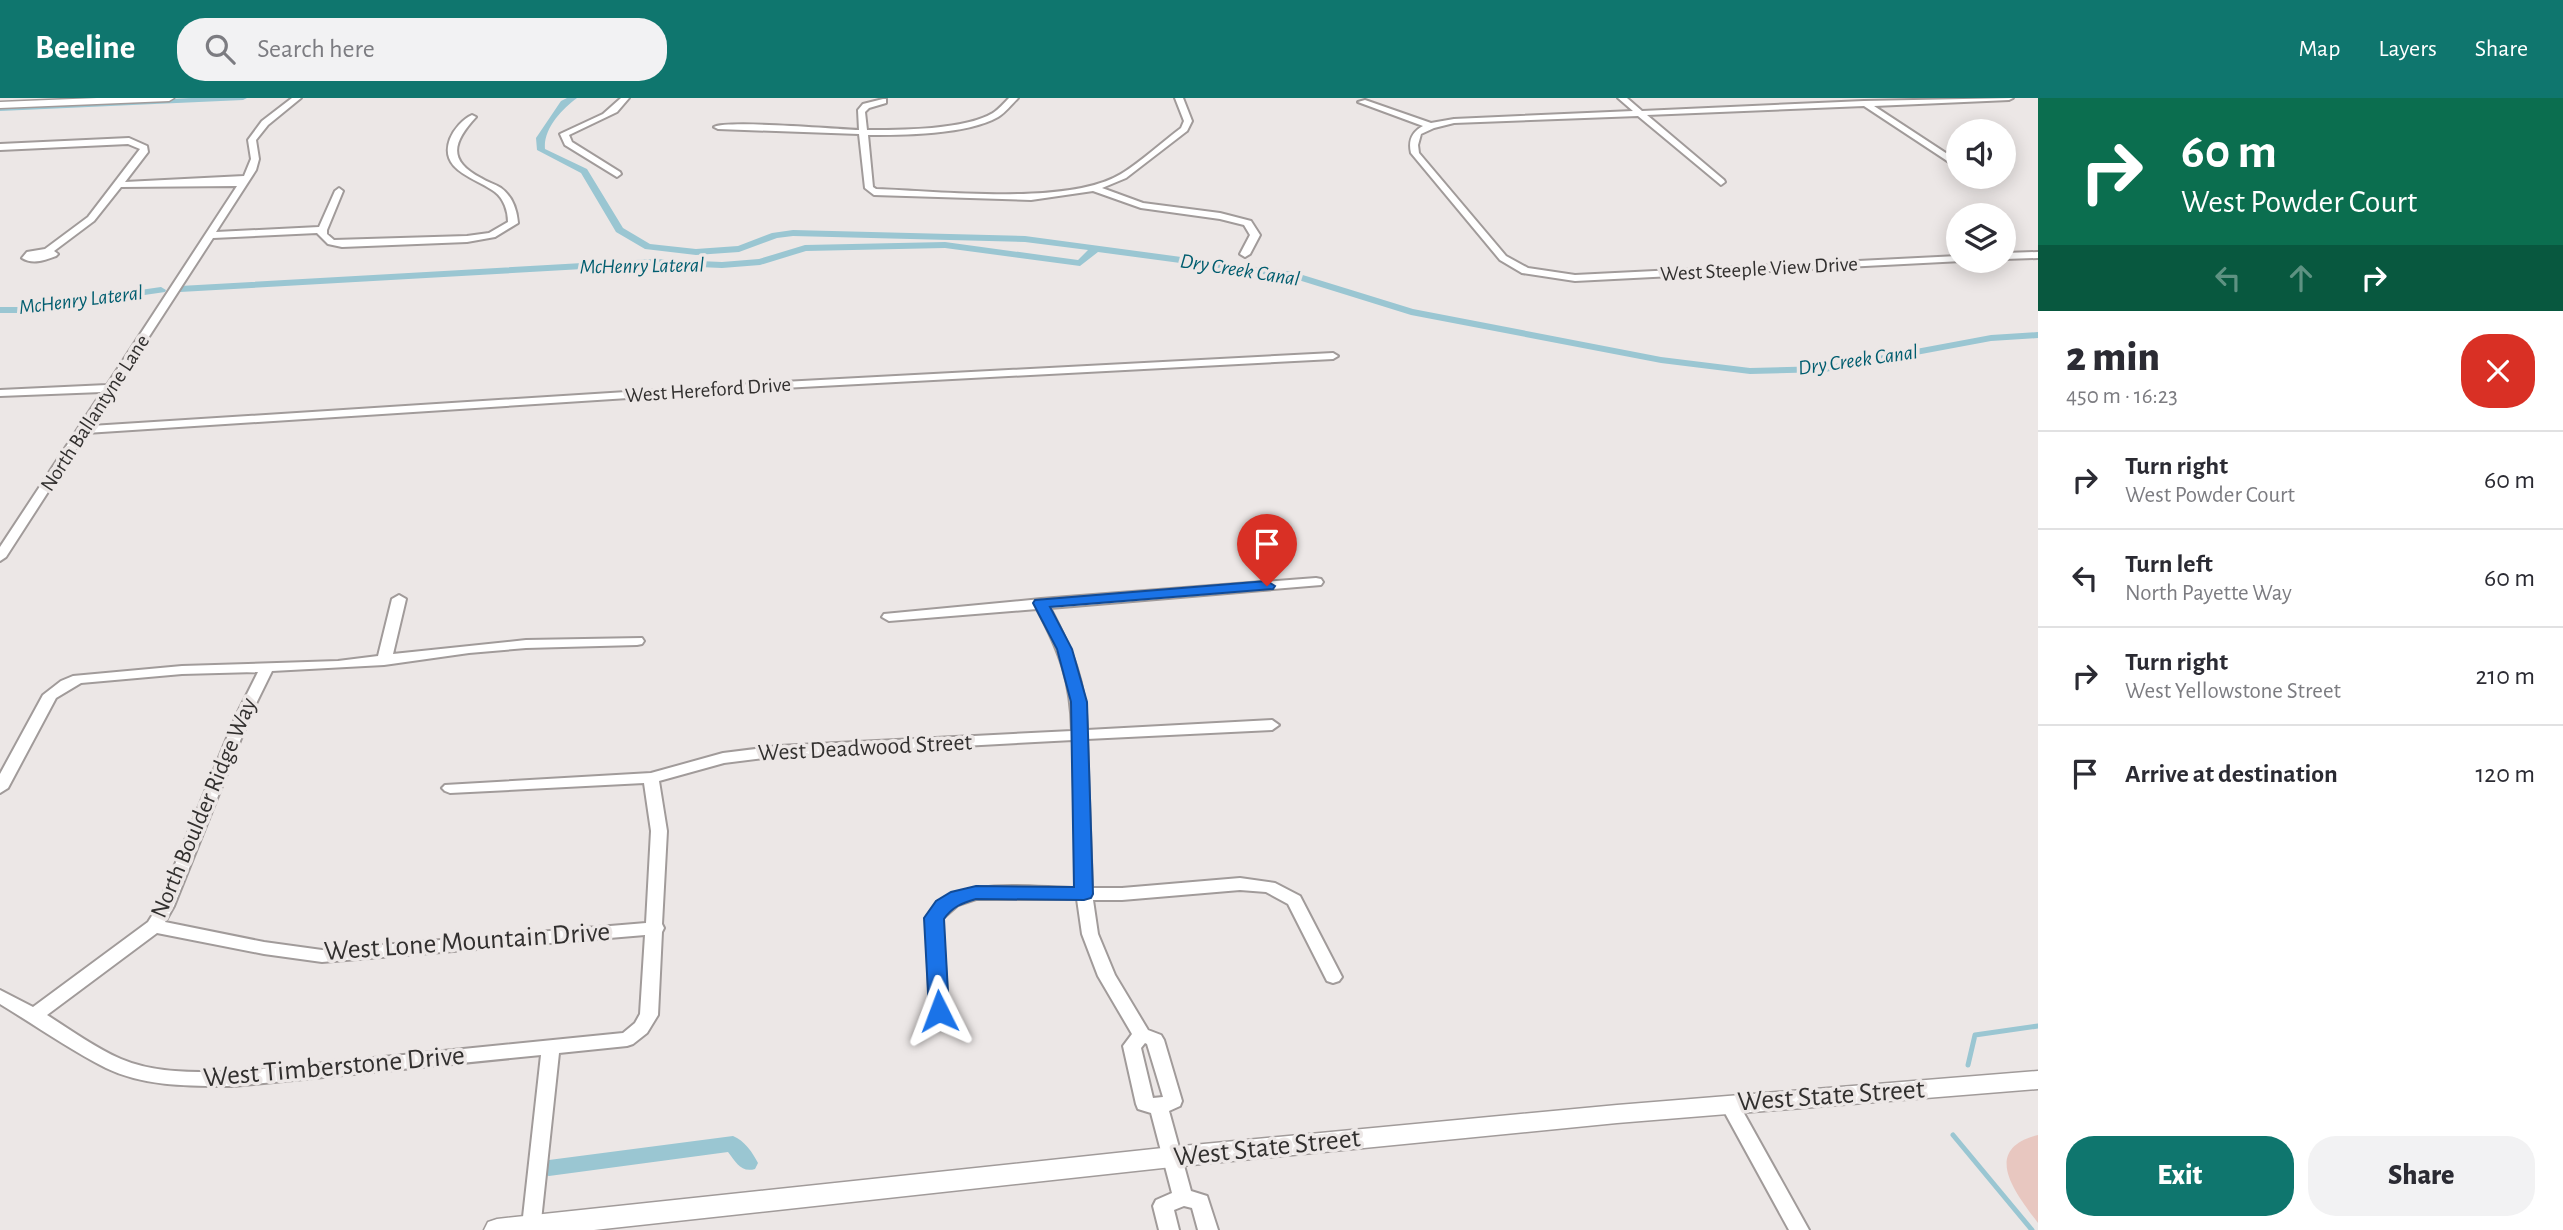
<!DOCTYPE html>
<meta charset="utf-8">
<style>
body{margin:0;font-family:"Alegreya Sans",sans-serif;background:#f2f2f3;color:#2b2b33;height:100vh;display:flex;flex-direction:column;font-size:26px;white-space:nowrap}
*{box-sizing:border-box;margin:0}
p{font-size:23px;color:#7c7c81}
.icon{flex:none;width:38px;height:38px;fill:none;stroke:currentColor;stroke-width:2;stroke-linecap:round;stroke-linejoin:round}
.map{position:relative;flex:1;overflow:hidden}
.panel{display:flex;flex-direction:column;background:#fff;width:525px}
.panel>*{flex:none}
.banner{background:#0b6e4f;color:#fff;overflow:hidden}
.tools{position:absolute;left:1946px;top:21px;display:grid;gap:14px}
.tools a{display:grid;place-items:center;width:70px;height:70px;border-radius:50%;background:#fff;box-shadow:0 4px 18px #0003;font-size:35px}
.pin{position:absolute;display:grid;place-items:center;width:60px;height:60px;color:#fff;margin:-72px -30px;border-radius:50% 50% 50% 0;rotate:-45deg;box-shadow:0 0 7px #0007}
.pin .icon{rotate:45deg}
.me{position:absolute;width:77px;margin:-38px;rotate:357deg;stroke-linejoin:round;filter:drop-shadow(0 0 5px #0008)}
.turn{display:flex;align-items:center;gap:24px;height:147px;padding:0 28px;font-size:32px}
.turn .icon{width:91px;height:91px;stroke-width:2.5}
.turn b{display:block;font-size:49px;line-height:60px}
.lanes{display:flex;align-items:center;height:66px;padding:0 28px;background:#0003;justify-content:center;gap:35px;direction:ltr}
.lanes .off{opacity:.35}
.round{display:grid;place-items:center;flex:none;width:74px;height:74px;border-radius:28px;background:#f2f2f3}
.overview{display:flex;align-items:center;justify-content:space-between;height:119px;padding:0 28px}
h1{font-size:42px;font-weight:800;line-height:52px}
.action{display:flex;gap:14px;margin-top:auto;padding:14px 28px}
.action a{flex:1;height:80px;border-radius:28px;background:#0f766e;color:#fff;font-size:28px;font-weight:800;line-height:80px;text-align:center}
.action a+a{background:#f2f2f3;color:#2b2b33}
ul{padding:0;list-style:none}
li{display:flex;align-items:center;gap:21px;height:98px;padding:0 28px;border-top:2px solid #e1e1e2}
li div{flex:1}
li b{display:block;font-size:26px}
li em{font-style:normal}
header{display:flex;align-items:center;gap:42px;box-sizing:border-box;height:98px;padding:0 35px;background:#0f766e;color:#fff}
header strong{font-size:33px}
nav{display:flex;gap:38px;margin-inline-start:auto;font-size:24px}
.search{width:490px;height:63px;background:#f2f2f3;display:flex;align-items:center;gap:18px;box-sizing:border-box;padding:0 24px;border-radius:28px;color:#7c7c81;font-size:26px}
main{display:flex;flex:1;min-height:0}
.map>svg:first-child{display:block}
</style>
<header>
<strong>Beeline</strong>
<div class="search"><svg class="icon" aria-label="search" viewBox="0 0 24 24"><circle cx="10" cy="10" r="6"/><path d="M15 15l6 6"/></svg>Search here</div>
<nav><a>Map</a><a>Layers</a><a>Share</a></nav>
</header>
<main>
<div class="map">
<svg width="2038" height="1132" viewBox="0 0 2038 1132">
<rect width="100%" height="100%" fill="#ece7e6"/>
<path fill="#e8c7c0" d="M2038,1037V1125C2016,1095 1980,1052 2038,1037Z"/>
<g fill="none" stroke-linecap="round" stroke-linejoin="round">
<path stroke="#9ac6d2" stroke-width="5" d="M1968,967L1975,937L2038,928
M1953,1037L2032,1132"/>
<path fill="#9ac6d2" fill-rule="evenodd" d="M191,0H247L243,2L0,13V9Z
M567,0H577C562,11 543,31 545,51L587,71L623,130L650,146L696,151L738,148L772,135L793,132L1025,138L1293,174L1413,211L1661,259L1750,270L1825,268L1991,237L2038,234V240L1991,243L1825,274L1750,276L1661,265L1411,217L1292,180L1098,154L1080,168L945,150L806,153L760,167L722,170L653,167L180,194L175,191L180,188L653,161L722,164L759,161L805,147L945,144L1078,162L1088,152L1025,144L793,138L777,140L739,154L696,157L645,151L616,134L581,75L537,52L536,40L561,3Z
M161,189L166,192L165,194L21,215H0V209H21Z
M733,1038C744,1042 753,1055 758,1065L755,1071C741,1075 736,1064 728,1054L549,1078L542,1076L539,1070L542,1064L549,1062Z"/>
<defs>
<path id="minor" d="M292,0H301L268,27L256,42L259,61L256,72L216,134L319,129L335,93L339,90L343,93L327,132V136L334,142L467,138L489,135L508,124C508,113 504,101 495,94C477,80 438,73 450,41C454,31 463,21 472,17L476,19C454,43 446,62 481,80C487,84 495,86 501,90C512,98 517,112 518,125L495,139L467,144L342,149L328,146L317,135L213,140L91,328L783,284L1333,255L1338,258L1333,261L783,290L86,335L6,459L0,463V449L102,294L0,298V292L107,287L237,88L121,89L94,123L54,153L58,156L56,158C45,162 33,167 22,160L27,154L45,151L88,119L140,51L128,46L0,52V46L129,40L147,48L148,54L125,84L244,78L251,61L248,42L262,23Z
M621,0H629L617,14L569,37L572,44L620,74L621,76L617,79L565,47L560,36L603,16Z
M1009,0H1018C1012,6 1005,15 998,19C966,37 903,37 868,37L873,89L876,91C939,93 1068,108 1121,76C1142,63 1161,45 1181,30L1184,23L1175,0H1183L1192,23L1187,33L1126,80L1102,90L1143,105L1220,115L1251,123L1260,137L1250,156L1245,159L1240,156L1250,137L1244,127L1220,121L1141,110L1093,93L1031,102L874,97L865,90L859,36L718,31L714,29C727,22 835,31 859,32L858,12L863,6L883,1H886V5L869,10L865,14L867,32C900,32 965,32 993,15C999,11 1004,5 1009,0Z
M1618,0H1627L1642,13L1864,3L2013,0L2009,2L1874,8L1958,63V70L1864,8L1647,17L1724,82L1725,84L1721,87L1638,18L1454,25L1434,30L1421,36L1418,47L1419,55L1506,158L1528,170L1575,177L1958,158V163H1962L1575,183L1522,175L1500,162L1411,55C1408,42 1412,34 1423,28L1358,4L1365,2L1431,25L1454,21L1633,13Z
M2038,154V160L2004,161V155Z
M1316,480L1321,481L1323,484L1321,487L1050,510C1072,552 1086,584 1087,632L1272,622L1279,627L1272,632L1087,641L1092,790H1122L1240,780L1275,785L1300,798L1342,879L1339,883L1333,885L1327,883L1288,806L1266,794L1240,792L1122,802H1093L1098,836L1115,877L1148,932L1161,937L1164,942L1182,1003L1180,1008L1169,1013L1191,1093L1207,1098L1218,1132H1198L1192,1110L1184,1108L1174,1112L1179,1132H1159L1153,1108L1156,1102L1172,1095L1151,1015L1138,1011L1136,1006L1123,948L1132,936L1098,878L1082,836L1077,801H976L958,807L942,821L948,913L945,918L939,920L933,918L930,913L926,820C952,776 1030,790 1076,790L1073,642L779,658L724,665L659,683L667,733L662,826L664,830L662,834L658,917L647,935L633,946L627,948L559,955L540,1132H524L522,1128L541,957L233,988C191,988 145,989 106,970C70,952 35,927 0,906V892L33,909L148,824L158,808L236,618L258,574L182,576L81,585L56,600L8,690L0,695V676L43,597L61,583L73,578L182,568L338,563L378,558L392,501L399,497L406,501L393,556L526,542L642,540L644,543L642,546L637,547L526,550L469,555L384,567L272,573L250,618L174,808L165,824L264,844L322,852L646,825L651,733L644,685L450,695L445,693L442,690L445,687L651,675L723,655L779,648L1072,633C1071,584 1060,554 1037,511L889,523L882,519L884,516L1041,501ZM157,835L264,856L322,864L645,837L640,916L635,925L623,935L233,974C196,974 156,976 121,961C95,950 71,932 47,917ZM1145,945L1147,946L1163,999L1153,1000L1141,950Z
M1729,999L1736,1001L1809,1132H1789L1720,1006L1722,1001Z"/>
<path id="major" d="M97,0H174L169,3L0,10V4Z
M2038,973V991L1617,1025L1172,1069L594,1132H484L488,1124L497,1121L1172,1049L1617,1007Z"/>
</defs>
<use href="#minor" stroke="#a19b9a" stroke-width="4"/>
<use href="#major" stroke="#a19b9a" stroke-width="3"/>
<use href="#minor" fill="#fff" fill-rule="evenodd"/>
<use href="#major" fill="#fff" fill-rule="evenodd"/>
</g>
<path fill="#1a73e8" stroke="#114b97" stroke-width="2" d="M1267,483L1275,488L1273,491L1050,509L1072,551L1087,604L1093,796L1091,800L1084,802L976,801C962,805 952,809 944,821L949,913L947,918L939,921L932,918L929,913L924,820L936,803L951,794L976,788L1074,789L1071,604L1057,551L1033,505L1035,502Z"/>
<g text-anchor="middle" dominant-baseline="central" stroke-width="7" stroke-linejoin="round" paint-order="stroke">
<g font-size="21" font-style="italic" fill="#005d6f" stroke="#ece7e6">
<text transform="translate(642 168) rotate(-1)">McHenry Lateral</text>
<text transform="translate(1240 172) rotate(9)">Dry Creek Canal</text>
<text transform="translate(81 202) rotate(-7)">McHenry Lateral</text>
<text transform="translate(1858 262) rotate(-8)">Dry Creek Canal</text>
</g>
<g font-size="21" fill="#32302f" stroke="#ece7e6">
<text transform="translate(1759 171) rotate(-3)">West Steeple View Drive</text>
<text transform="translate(708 292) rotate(-4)">West Hereford Drive</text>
<text transform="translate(95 315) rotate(-57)">North Ballantyne Lane</text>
</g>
<g font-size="24" fill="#32302f" stroke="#ece7e6">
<text transform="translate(865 650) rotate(-3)">West Deadwood Street</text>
<text transform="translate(204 710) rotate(-67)">North Boulder Ridge Way</text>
</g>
<g font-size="28" fill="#32302f" stroke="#ece7e6">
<text transform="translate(467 844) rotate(-4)">West Lone Mountain Drive</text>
<text transform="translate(334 969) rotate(-5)">West Timberstone Drive</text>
<text transform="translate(1831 998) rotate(-4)">West State Street</text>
<text transform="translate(1267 1050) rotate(-6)">West State Street</text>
</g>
</g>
</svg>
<div class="tools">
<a><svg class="icon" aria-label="sound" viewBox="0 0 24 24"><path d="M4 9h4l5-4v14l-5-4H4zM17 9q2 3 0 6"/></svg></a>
<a><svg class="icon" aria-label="layers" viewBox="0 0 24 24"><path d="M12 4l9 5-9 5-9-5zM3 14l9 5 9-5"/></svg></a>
</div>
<div class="pin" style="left:1267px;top:488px;background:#d93025"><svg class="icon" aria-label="arrive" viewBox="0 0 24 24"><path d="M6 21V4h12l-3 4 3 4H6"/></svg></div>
<svg class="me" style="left:939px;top:913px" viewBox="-20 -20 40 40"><path d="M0-17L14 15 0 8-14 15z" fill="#1a73e8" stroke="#fff" stroke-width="4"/></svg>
</div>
<section class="panel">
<div class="banner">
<div class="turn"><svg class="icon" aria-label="right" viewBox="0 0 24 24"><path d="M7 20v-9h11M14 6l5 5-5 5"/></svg><div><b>60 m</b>West Powder Court</div></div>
<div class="lanes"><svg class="icon off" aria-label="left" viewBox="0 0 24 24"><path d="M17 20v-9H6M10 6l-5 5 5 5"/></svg><svg class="icon off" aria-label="ahead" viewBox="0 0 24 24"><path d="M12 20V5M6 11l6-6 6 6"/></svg><svg class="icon" aria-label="right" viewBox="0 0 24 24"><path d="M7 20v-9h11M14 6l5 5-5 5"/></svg></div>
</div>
<div class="overview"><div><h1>2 min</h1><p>450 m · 16:23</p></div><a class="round" style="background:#d93025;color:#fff"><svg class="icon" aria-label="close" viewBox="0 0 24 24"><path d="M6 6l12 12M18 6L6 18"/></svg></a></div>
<ul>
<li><svg class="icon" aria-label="right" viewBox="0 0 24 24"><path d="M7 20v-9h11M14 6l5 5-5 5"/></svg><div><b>Turn right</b><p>West Powder Court</p></div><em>60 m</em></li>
<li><svg class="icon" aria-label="left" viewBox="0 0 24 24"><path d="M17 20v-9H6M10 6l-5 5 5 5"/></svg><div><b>Turn left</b><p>North Payette Way</p></div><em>60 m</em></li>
<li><svg class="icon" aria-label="right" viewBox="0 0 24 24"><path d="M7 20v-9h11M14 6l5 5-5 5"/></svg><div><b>Turn right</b><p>West Yellowstone Street</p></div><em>210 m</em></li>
<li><svg class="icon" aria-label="arrive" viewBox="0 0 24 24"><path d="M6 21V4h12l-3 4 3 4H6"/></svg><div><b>Arrive at destination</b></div><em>120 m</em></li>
</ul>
<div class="action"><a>Exit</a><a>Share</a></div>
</section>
</main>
